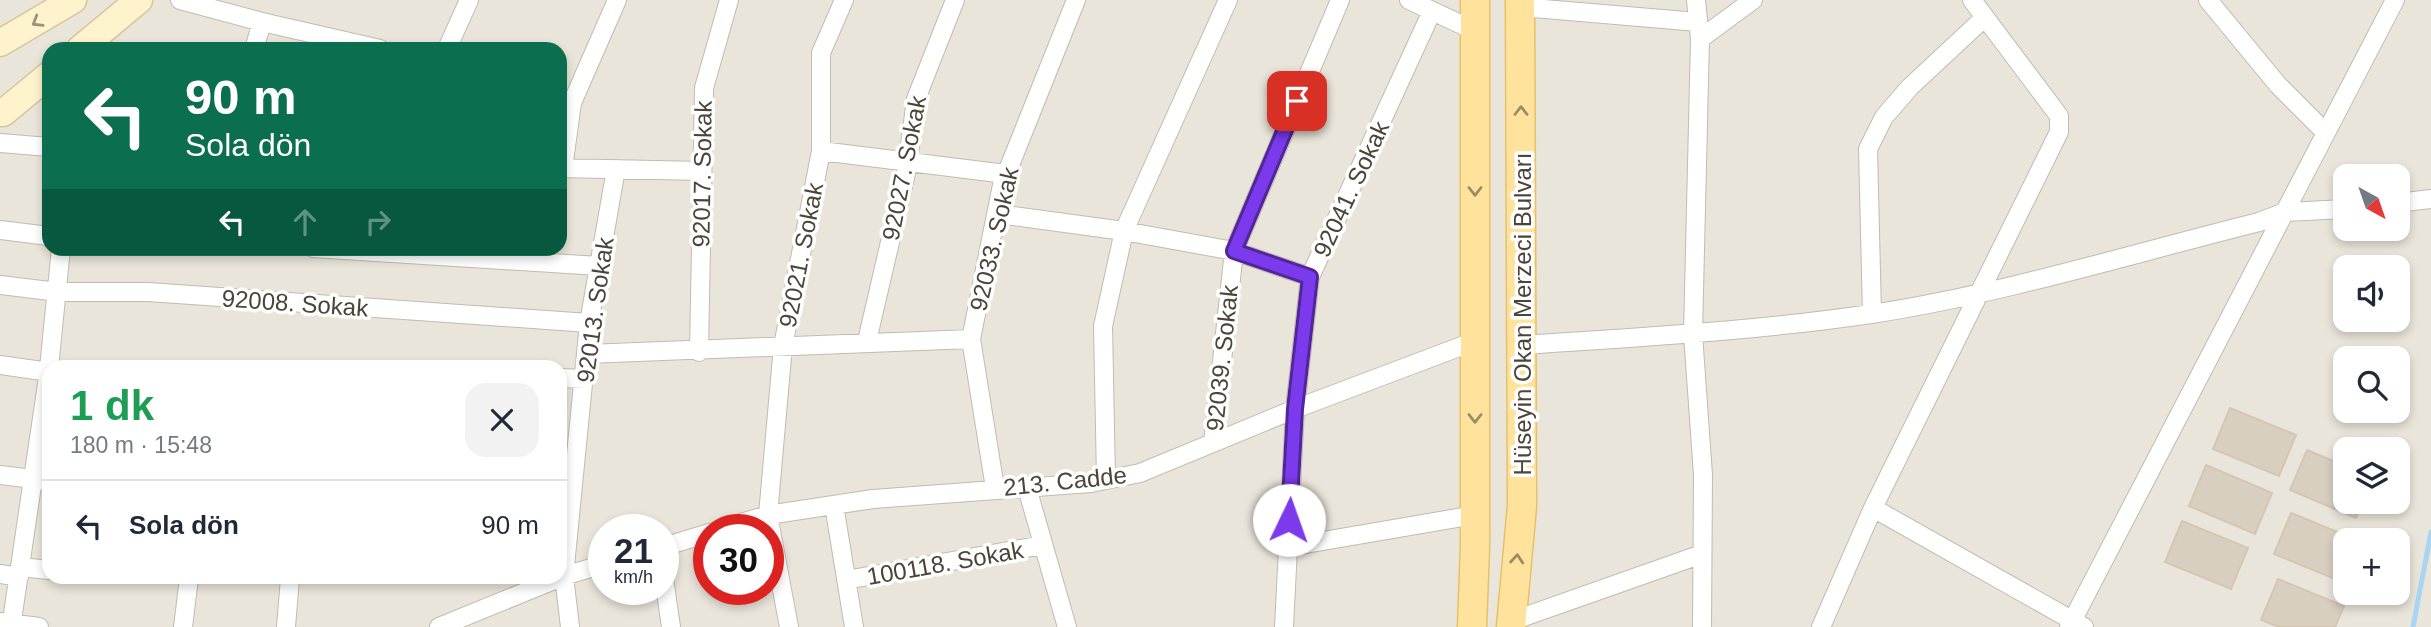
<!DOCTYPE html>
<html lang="tr">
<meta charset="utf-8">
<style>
body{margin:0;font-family:Arial,sans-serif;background:#f2f2f3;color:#1f2937;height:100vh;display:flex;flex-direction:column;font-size:26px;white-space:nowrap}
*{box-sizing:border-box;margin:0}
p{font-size:23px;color:#747a83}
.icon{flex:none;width:38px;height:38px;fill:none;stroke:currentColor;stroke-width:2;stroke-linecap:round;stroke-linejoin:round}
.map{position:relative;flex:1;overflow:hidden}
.side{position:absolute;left:42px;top:360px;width:525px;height:224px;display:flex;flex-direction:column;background:#fff;border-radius:21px;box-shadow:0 4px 10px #0003}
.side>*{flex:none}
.guide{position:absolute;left:42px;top:42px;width:525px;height:214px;border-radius:21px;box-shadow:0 4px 10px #0003;background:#0b6e4f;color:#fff;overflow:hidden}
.needle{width:46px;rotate:140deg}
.tools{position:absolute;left:2333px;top:164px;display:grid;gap:14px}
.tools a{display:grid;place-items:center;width:77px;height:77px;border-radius:14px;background:#fff;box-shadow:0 4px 10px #0003;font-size:35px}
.speed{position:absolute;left:588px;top:514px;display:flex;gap:14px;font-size:35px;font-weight:700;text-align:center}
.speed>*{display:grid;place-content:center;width:91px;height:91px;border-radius:50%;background:#fff;box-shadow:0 4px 10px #0003;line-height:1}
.speed small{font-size:18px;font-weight:400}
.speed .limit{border:10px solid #d22;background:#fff;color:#111}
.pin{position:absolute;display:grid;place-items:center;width:60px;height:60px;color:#fff;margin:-30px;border-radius:14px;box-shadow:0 4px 10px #0006}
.me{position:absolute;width:77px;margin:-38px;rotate:3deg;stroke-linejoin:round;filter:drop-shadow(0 0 5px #0008)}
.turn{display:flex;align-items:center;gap:24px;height:147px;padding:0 28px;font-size:32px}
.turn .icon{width:91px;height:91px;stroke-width:2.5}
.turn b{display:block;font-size:49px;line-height:60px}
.lanes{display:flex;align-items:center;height:66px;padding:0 28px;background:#0003;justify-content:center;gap:35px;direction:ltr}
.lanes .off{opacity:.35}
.round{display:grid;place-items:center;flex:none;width:74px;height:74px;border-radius:21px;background:#f2f2f3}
.summary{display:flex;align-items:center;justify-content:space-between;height:119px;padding:0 28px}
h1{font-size:42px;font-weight:700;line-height:52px;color:#1e9e55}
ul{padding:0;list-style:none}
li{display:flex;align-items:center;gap:21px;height:91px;padding:0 28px;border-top:2px solid #e0e1e3}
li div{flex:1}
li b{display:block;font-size:26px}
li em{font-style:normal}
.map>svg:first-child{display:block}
</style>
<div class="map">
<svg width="2431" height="627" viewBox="0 0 2431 627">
<rect width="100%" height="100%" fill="#f6f3ec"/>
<path fill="#eae5da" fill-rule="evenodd" d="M0,0H2431V627H0ZM49,49H560V248H49ZM2345,177H2398V229H2345ZM2345,268H2398V320H2345ZM2345,359H2398V411H2345ZM49,368H560V578H49ZM2345,450H2398V502H2345ZM604,530H663V590H604ZM709,530H768V590H709ZM2345,541H2398V593H2345Z"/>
<path fill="#d2eab5" d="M560,395L568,396L560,493Z"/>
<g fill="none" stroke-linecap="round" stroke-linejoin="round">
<path stroke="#a9d4f2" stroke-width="5" d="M2413,627L2431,532"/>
</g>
<path fill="#d8cfc1" stroke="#d3c7b4" stroke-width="2" d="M2230,408L2296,435L2279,476L2213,449Z
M2307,450L2345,466V502H2363L2356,518L2290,490Z
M2206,465L2272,493L2255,534L2189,506Z
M2291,513L2357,540L2345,541V568L2340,581L2274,554Z
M2182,521L2248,548L2231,589L2165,562Z
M2278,579L2344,606L2335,627H2279L2261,620Z"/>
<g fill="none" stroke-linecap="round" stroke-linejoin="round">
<defs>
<path id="street" d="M180,0L262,22L380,49
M1409,0L1475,31
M1696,0L1700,39L1693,334L1703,475L1702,627
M2208,0L2278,85L2326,133
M1520,7L1698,22
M1700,39L1753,0
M254,49L262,22
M447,49L469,0
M0,143L49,147
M821,151L1006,174
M560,168L702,171
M563,168L572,103L617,0
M2398,203L2431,199
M998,214L1124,231L1234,251L1310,277
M0,230L49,236
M313,248L599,266
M0,285L58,292H148L589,323
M1872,314L1868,149L1884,117L1910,87L1984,18
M867,341L907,169L916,99L955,0
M1522,345C1639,337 1756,331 1871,314C2002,294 2131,254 2259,222L2285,212L2345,209
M699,352L704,88L729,0
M587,354L971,339
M0,365L49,372
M49,368L61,248
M560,378L585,379
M1213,443L1234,251L1340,0
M0,475L49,481
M1106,480L1103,326L1124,231L1228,0
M995,488L971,339L1002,185L1076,0
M1027,488L1067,627
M834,505L854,627
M1873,508L2084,627
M717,530L768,515L873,499L1091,483L1140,473L1295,409L1475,341
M663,547L709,533
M1288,547L1475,515
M21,567L49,570
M663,572L671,627
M0,574L19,577
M846,580L1043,545
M1512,621L1702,554
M1,622L39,627
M11,627L49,371
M183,627L189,578
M286,627L290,578
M439,627L564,576L604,564
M570,627L564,576L589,323L616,169
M789,627L768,515L783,346L821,151V53L844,0
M1284,627L1295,409L1310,277L1432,11
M1821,627L1873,508L2059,132V116L1972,0
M2069,627L2395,0"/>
<path id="secondary" d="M0,43L73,0
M80,49L139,0
M3,113L49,75"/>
<path id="primary" d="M1472,627L1475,547V0
M1511,627L1522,506L1520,0"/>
</defs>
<use href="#street" stroke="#c2bbae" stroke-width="20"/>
<use href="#secondary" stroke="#d6c79b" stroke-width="29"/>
<use href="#primary" stroke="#e6c16a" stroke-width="31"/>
<use href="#street" stroke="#fff" stroke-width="18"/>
<use href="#secondary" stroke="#fff3cd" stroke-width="26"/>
<use href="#primary" stroke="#ffe39c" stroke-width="28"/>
</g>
<defs><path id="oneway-chevron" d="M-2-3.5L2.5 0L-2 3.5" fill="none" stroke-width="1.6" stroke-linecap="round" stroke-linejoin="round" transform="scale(1.75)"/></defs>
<use stroke="#9c937c" href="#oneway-chevron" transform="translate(37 22) rotate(149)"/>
<g stroke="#9c8c66">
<use href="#oneway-chevron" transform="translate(1521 111) rotate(-90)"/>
<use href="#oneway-chevron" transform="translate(1475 191) rotate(90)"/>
<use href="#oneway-chevron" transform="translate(1475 418) rotate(90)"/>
<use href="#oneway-chevron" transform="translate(1517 559) rotate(-85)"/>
</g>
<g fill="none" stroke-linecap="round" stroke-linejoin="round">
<defs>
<path id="route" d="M1289,520L1295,409L1310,277L1234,251L1297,101"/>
</defs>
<use href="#route" stroke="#51269a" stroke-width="18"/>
<use href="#route" stroke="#7c3aed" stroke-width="12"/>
</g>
<g text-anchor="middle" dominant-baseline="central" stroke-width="7" stroke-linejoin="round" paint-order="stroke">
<g font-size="24" fill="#4b4439" stroke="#fff">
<text transform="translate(904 168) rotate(-79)">92027. Sokak</text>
<text transform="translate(702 174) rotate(-89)">92017. Sokak</text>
<text transform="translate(1351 189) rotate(-65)">92041. Sokak</text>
<text transform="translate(994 239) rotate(-77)">92033. Sokak</text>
<text transform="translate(801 255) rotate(-79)">92021. Sokak</text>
<text transform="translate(295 303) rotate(4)">92008. Sokak</text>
<text transform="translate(595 310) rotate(-82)">92013. Sokak</text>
<text transform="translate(1522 314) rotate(-90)">Hüseyin Okan Merzeci Bulvarı</text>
<text transform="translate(1222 358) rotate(-84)">92039. Sokak</text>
<text transform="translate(1065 481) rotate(-6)">213. Cadde</text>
<text transform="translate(945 563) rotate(-10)">100118. Sokak</text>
</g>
</g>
</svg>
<div class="tools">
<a><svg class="needle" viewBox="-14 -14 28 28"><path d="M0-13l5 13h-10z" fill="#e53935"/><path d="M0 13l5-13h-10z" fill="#747a83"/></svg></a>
<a><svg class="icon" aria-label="sound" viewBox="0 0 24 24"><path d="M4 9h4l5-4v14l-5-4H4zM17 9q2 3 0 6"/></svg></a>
<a><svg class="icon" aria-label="search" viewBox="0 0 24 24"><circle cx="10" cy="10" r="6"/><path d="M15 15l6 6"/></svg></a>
<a><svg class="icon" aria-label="layers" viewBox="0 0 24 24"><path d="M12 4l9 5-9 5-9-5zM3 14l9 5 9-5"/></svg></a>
<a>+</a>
</div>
<div class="speed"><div>21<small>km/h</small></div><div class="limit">30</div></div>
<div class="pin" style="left:1297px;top:101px;background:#d93025"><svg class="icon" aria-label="arrive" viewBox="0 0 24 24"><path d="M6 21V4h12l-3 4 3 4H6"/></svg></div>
<svg class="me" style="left:1289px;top:520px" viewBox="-20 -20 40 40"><circle r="19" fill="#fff"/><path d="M0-13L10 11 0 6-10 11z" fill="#7c3aed"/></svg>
<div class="guide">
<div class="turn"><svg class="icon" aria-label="left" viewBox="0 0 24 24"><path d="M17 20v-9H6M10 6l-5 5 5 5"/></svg><div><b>90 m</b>Sola dön</div></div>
<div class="lanes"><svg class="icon" aria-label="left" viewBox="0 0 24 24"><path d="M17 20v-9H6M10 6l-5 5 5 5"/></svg><svg class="icon off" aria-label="ahead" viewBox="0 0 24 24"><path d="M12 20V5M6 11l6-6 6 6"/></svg><svg class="icon off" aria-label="right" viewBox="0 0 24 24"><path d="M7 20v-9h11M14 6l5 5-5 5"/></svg></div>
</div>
<section class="side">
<div class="summary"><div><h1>1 dk</h1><p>180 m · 15:48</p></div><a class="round"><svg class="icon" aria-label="close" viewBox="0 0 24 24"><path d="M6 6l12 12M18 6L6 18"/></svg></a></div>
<ul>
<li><svg class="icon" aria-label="left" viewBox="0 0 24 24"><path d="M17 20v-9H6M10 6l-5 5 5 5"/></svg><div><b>Sola dön</b></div><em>90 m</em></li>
</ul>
</section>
</div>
